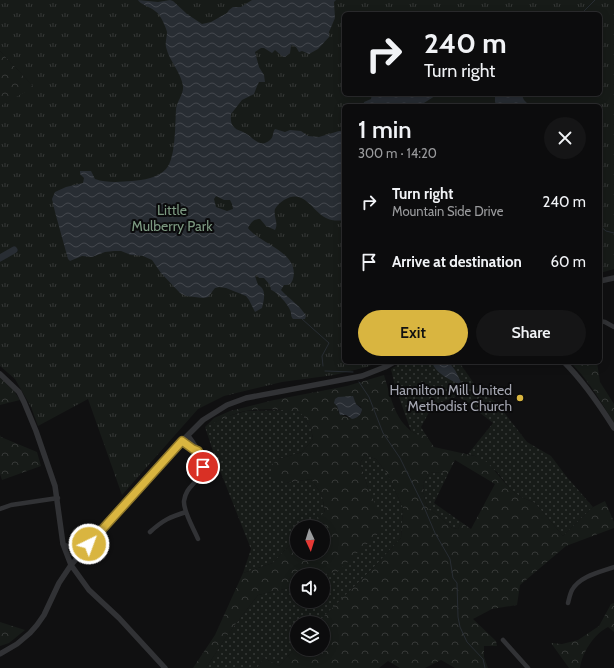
<!DOCTYPE html>
<meta charset="utf-8">
<style>
body{margin:0;font-family:Cabin,sans-serif;background:#151516;color:#f1f3f6;height:100vh;display:flex;flex-direction:column;font-size:15px;white-space:nowrap}
*{box-sizing:border-box;margin:0}
p{font-size:13px;color:#9a9b9d}
.icon{flex:none;width:22px;height:22px;fill:none;stroke:currentColor;stroke-width:2;stroke-linecap:round;stroke-linejoin:round}
.map{position:relative;flex:1;overflow:hidden}
.drawer{position:absolute;left:342px;top:104px;width:260px;height:260px;display:flex;flex-direction:column;background:#0c0c0d;border-radius:6px;box-shadow:0 2px 10px #0003,0 0 0 1px #2c2c2e}
.drawer>*{flex:none}
.top-card{position:absolute;left:342px;top:12px;width:260px;height:84px;border-radius:6px;box-shadow:0 2px 10px #0003,0 0 0 1px #2c2c2e;background:#0c0c0d;color:#f1f3f6;overflow:hidden}
.needle{width:26px;rotate:176deg}
.buttons{position:absolute;left:290px;top:520px;display:grid;gap:8px}
.buttons a{display:grid;place-items:center;width:40px;height:40px;border-radius:50%;background:#0c0c0d;box-shadow:0 2px 10px #0003,0 0 0 1px #2c2c2e;font-size:20px}
.pin{position:absolute;display:grid;place-items:center;width:34px;height:34px;color:#fff;margin:-17px;border:2px solid #fff;border-radius:50%;box-shadow:0 1px 4px #0007}
.me{position:absolute;width:44px;margin:-22px;rotate:42deg;stroke-linejoin:round;filter:drop-shadow(0 0 3px #0008)}
.turn{display:flex;align-items:center;gap:14px;height:84px;padding:0 16px;font-size:18px}
.turn .icon{width:52px;height:52px;stroke-width:2.5}
.turn b{display:block;font-size:28px;line-height:34px}
.round{display:grid;place-items:center;flex:none;width:42px;height:42px;border-radius:21px;background:#151516}
.summary{display:flex;align-items:center;justify-content:space-between;height:68px;padding:0 16px}
h1{font-size:24px;font-weight:600;line-height:30px}
.primary-button{display:flex;gap:8px;margin-top:auto;padding:8px 16px}
.primary-button a{flex:1;height:46px;border-radius:24px;background:#d9b540;color:#111;font-size:16px;font-weight:600;line-height:46px;text-align:center}
.primary-button a+a{background:#151516;color:#f1f3f6}
ul{padding:0;list-style:none}
li{display:flex;align-items:center;gap:12px;height:60px;padding:0 16px}
li div{flex:1}
li b{display:block;font-size:15px}
li em{font-style:normal}
.map>svg:first-child{display:block}
</style>
<div class="map">
<svg width="614" height="668" viewBox="0 0 614 668">
<defs>
<pattern id="grass-dots" width="8" height="8" patternUnits="userSpaceOnUse"><rect width="8" height="8" fill="#171b18"/><path d="M2 2h.1M6 6h.1" fill="none" stroke="#363937" stroke-width="1.8" stroke-linecap="round"/></pattern>
<pattern id="forest-crowns" width="20" height="18" patternUnits="userSpaceOnUse"><rect width="20" height="18" fill="#171b18"/><path d="M2 6a3 3 0 1 1 6 0M12 15a3 3 0 1 1 6 0" fill="none" stroke="#363937"/></pattern>
<pattern id="park-tufts" width="24" height="20" patternUnits="userSpaceOnUse"><rect width="24" height="20" fill="#171b18"/><path d="M3 7l-1-3M5 7V3M7 7l1-3M15 17l-1-3M17 17v-4M19 17l1-3" fill="none" stroke="#363937"/></pattern>
<pattern id="water-waves" width="16" height="10" patternUnits="userSpaceOnUse"><rect width="16" height="10" fill="#282d33"/><path d="M0 5q4-4 8 0t8 0" fill="none" stroke="#44484e"/></pattern>
</defs>
<rect width="100%" height="100%" fill="#101011"/>
<path fill="url(#grass-dots)" d="M402,362H432V365L455,370L449,362H459L480,392L496,402L527,442L551,456L566,476L593,507L563,536L535,503L521,497L511,490L497,472L475,456L468,454L493,423L458,396L433,405L421,427L424,432L418,435L411,431L395,386L391,369Z
M287,410L301,413L311,428L313,439L302,452L279,459L286,483L311,479L322,495L325,513L306,527H297V537L273,563L243,573L251,549L217,463L205,427L225,417L246,411Z
M365,455L376,459L387,473L403,508L401,538L373,568L317,623H297V646L279,666L264,658L257,668H206L228,634L258,595L285,589L297,584V601H323V575H315L337,572L368,488L360,463Z
M441,472L448,474L434,503L461,522L458,529L452,528L438,515L428,509L424,496L423,483L430,473Z"/>
<path fill="url(#forest-crowns)" fill-rule="evenodd" d="M0,51L35,88L0,106Z
M570,362H597L600,382L614,404V423C601,402 588,379 570,362Z
M384,375C391,397 395,424 418,435L424,432L434,447L475,456L487,462L511,490L521,497L535,503L563,536L593,507L605,501L614,522V528L566,546L520,585L517,605L492,609L473,619L496,641L497,646H484V657L488,668H455L441,660L425,668H400L388,661L379,668H257L264,658L279,666L297,646V649H323V623H317L373,568L401,538L403,508L387,473L376,459L365,455L360,463L368,488L381,516V531L337,572L315,575H297V584L285,589L258,595L228,634L206,668H193L215,635L243,573L273,563L297,537V553H323V527H306L325,512L322,495L311,479L286,483L273,477L271,465L279,459L302,452L313,439L311,428L301,413C285,409 261,408 245,411C231,414 218,421 205,427L214,418L230,411L274,400L347,386ZM340,397H353L356,404L361,407L362,412L358,417L350,418L339,414L337,406ZM455,460L495,484L471,529L461,522L458,529L452,528L438,515L428,509L424,496L423,483L430,473L441,472L448,474Z
M0,378L14,391L20,400L0,405Z
M0,435L1,437L37,452L41,466L2,480L0,474Z
M614,603V632L608,627C594,634 582,653 580,668H569L551,643L562,644L578,640L599,626L611,604Z
M0,622L25,630L9,643L0,646Z"/>
<path fill="url(#park-tufts)" fill-rule="evenodd" d="M0,0H614V269L600,273V106H344V362H378L367,367L334,375L282,382L224,396L198,409L122,495L88,399L38,426L31,407L15,379L0,366V106L34,87L0,51ZM344,14H600V94H344Z"/>
<path fill="url(#water-waves)" fill-rule="evenodd" d="M138,0L158,2L170,0L173,1L187,14L202,24L211,22L227,13L229,10L233,7H241L252,0H336L334,2L335,18L329,32V37L318,49L309,54L302,51L299,52L296,47L292,45L291,46L290,53L285,57L282,56L275,50L272,53L264,48H261L255,52L259,67L264,75L265,82H259L257,86L254,94L242,100L231,114C231,118 230,122 233,126C236,130 239,130 243,132C252,135 259,150 270,140C274,137 272,133 275,129L285,132L290,130L301,131L308,136L319,137L339,131H344V220C338,221 332,221 326,218C311,210 304,188 284,200C281,202 277,205 275,209C273,216 279,223 275,230L266,226L260,219C253,219 251,223 248,228C260,244 300,252 293,279C291,284 290,285 284,285L281,290C289,299 301,306 306,316L305,319H293C290,315 292,314 290,310C288,304 276,291 271,290L270,285L264,278H259L257,275L255,276L258,285C267,289 264,300 262,308L255,312L249,300L246,296L226,288L219,287L215,288L208,297L203,298L186,296L180,293L161,273L152,260L143,256L131,255L121,251H114L105,252L92,257L82,256L70,261L68,259L55,212L52,199L55,192L66,187L83,183L84,178L80,174V171H91L95,179C106,183 120,182 132,181C143,180 158,178 166,169C176,158 175,124 176,109C177,101 184,94 183,86C181,72 169,61 166,47C165,42 167,37 167,32C166,28 163,21 161,18C156,7 141,6 138,0ZM216,196L224,200H230L232,204L233,209L227,211L216,207L214,199Z
M372,94H438L424,103L421,106H363L364,102L371,99Z
M518,94L522,96L524,100L530,106H497L495,102V96C502,94 510,97 518,94Z
M432,362H449L455,370L461,382L458,384C449,379 435,373 432,362Z
M353,396L356,404L362,409C362,414 358,418 352,419L346,415H340L337,406L334,403L335,399L338,397Z"/>
<g fill="none" stroke-linecap="round" stroke-linejoin="round">
<path stroke="#282d33" stroke-width="1" d="M581,14L595,0
M600,226L606,231L614,233
M302,319L329,343L322,356L323,366
M325,371L353,372
M359,382L369,397L383,433L400,458L424,507L435,533L450,559L453,578L457,583L458,617L460,627L467,642L483,659L485,668"/>
<path stroke="#282d33" stroke-width="7" d="M0,258L14,250"/>
<path stroke="#313235" stroke-width="4.5" d="M600,321L605,322L614,327
M188,435C197,447 208,462 199,477C193,486 186,488 184,501C183,511 194,529 198,539
M182,441L198,451
M0,509L11,505L58,498
M150,532C163,520 170,517 186,512
M63,544L74,549L89,544
M568,603C569,599 570,594 572,590C580,576 600,572 614,567
M503,640L528,668"/>
<path stroke="#313235" stroke-width="5.5" d="M600,281L614,278
M564,362C584,382 599,404 614,428
M0,374L19,392L24,402L36,431L55,486L63,544L71,565L89,590L119,618L165,668
M0,654L17,644L30,633L37,625L44,615L59,583L71,565L182,441L203,420L227,405L246,398L362,376L385,367L394,362"/>
</g>
<g fill="none" stroke-linecap="round" stroke-linejoin="round">
<defs>
<path id="route" d="M89,544L182,441L193,449L198,451L202,459L203,467"/>
</defs>
<use href="#route" stroke="#8d762a" stroke-width="10"/>
<use href="#route" stroke="#d9b540" stroke-width="7"/>
</g>
<circle fill="#d9b540" stroke="#0b0b0c" stroke-width="1.5" cx="520" cy="398" r="4"/>
<g text-anchor="middle" dominant-baseline="central" stroke-width="4" stroke-linejoin="round" paint-order="stroke">
<g font-size="14" fill="#7c9981" stroke="#0b0b0c">
<text x="172" y="210">Little<tspan x="172" dy="16">Mulberry Park</tspan></text>
</g>
<g font-size="14" fill="#a3a5b0" stroke="#0b0b0c" text-anchor="end">
<text x="512" y="390">Hamilton Mill United<tspan x="512" dy="16">Methodist Church</tspan></text>
</g>
</g>
</svg>
<div class="buttons">
<a><svg class="needle" viewBox="-14 -14 28 28"><path d="M0-13l5 13h-10z" fill="#e53935"/><path d="M0 13l5-13h-10z" fill="#9a9b9d"/></svg></a>
<a><svg class="icon" aria-label="sound" viewBox="0 0 24 24"><path d="M4 9h4l5-4v14l-5-4H4zM17 9q2 3 0 6"/></svg></a>
<a><svg class="icon" aria-label="layers" viewBox="0 0 24 24"><path d="M12 4l9 5-9 5-9-5zM3 14l9 5 9-5"/></svg></a>
</div>
<div class="pin" style="left:203px;top:467px;background:#d93025"><svg class="icon" aria-label="arrive" viewBox="0 0 24 24"><path d="M6 21V4h12l-3 4 3 4H6"/></svg></div>
<svg class="me" style="left:89px;top:544px" viewBox="-20 -20 40 40"><circle r="17" fill="#d9b540" stroke="#fff" stroke-width="3"/><path d="M0-11L8 9 0 5-8 9z" fill="#fff"/></svg>
<div class="top-card">
<div class="turn"><svg class="icon" aria-label="right" viewBox="0 0 24 24"><path d="M7 20v-9h11M14 6l5 5-5 5"/></svg><div><b>240 m</b>Turn right</div></div>
</div>
<section class="drawer">
<div class="summary"><div><h1>1 min</h1><p>300 m · 14:20</p></div><a class="round"><svg class="icon" aria-label="close" viewBox="0 0 24 24"><path d="M6 6l12 12M18 6L6 18"/></svg></a></div>
<ul>
<li><svg class="icon" aria-label="right" viewBox="0 0 24 24"><path d="M7 20v-9h11M14 6l5 5-5 5"/></svg><div><b>Turn right</b><p>Mountain Side Drive</p></div><em>240 m</em></li>
<li><svg class="icon" aria-label="arrive" viewBox="0 0 24 24"><path d="M6 21V4h12l-3 4 3 4H6"/></svg><div><b>Arrive at destination</b></div><em>60 m</em></li>
</ul>
<div class="primary-button"><a>Exit</a><a>Share</a></div>
</section>
</div>
